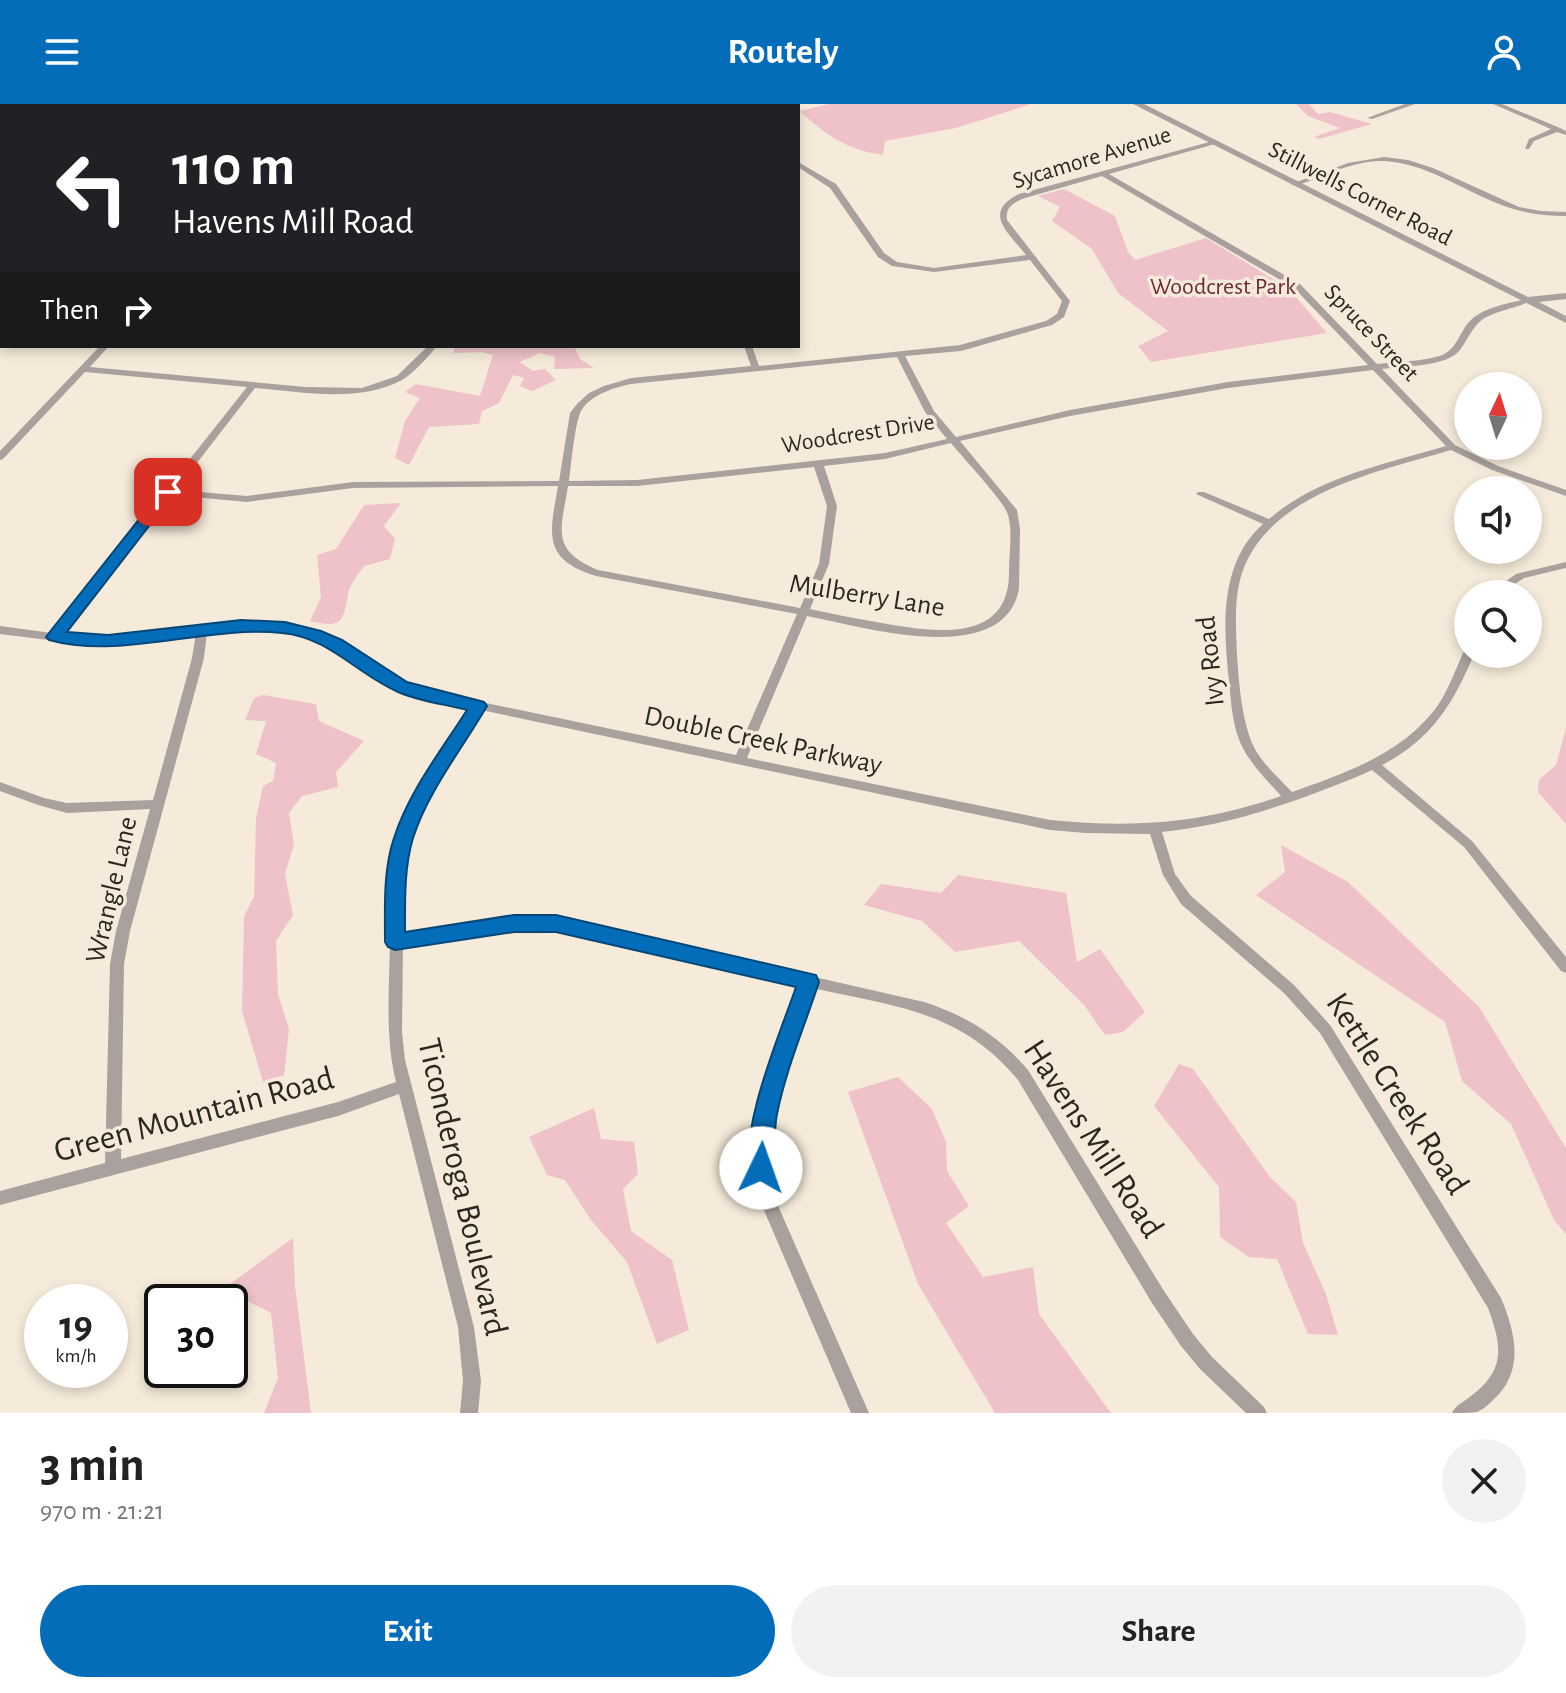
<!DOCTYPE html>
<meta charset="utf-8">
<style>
body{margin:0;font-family:"Alegreya Sans",sans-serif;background:#f2f2f2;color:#222;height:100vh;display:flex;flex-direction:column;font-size:30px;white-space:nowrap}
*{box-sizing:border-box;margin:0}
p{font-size:26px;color:#767676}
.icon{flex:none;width:44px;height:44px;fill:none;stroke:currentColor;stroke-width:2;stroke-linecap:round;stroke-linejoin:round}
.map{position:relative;height:1309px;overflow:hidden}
.sheet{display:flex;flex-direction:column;background:#fff;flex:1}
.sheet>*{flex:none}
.banner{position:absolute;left:0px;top:0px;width:800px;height:244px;box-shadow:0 4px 12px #0003;background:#202124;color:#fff;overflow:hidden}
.needle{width:52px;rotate:4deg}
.fabs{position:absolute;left:1454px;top:268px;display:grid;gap:16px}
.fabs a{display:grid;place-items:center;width:88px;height:88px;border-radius:50%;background:#fff;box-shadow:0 4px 12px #0003;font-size:40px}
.speed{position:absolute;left:24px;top:1180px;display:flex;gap:16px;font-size:40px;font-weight:700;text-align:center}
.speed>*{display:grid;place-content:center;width:104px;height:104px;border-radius:50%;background:#fff;box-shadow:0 4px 12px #0003;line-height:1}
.speed small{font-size:20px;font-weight:400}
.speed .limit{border:4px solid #111;border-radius:12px;background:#fff;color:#111}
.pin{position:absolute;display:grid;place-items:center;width:68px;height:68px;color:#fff;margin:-34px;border-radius:16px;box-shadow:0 4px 12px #0006}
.me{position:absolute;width:88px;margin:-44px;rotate:3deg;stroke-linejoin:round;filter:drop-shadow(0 0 6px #0008)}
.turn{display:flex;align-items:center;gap:28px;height:168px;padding:0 40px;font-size:36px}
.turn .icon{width:104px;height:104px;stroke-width:2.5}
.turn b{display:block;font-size:56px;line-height:68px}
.then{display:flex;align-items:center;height:76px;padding:0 40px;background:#0003;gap:16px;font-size:30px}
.round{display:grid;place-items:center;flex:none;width:84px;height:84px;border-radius:42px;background:#f2f2f2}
.overview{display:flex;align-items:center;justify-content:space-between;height:136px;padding:0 40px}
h1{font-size:48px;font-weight:600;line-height:60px}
.action{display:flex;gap:16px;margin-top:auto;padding:16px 40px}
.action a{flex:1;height:92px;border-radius:48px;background:#046db9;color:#fff;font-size:32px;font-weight:600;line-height:92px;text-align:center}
.action a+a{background:#f2f2f2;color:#222}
header{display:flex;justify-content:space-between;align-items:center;height:104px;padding:0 40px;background:#046db9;color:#fff;font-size:36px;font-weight:600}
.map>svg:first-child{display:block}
</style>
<header><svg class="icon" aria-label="menu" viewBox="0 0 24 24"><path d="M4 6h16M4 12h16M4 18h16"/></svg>Routely<svg class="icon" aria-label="person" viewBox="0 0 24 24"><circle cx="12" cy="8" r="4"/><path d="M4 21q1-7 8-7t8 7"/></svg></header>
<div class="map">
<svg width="1566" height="1309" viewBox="0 0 1566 1309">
<rect width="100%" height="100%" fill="#f6ebda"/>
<path fill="#eec2c8" d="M829,0H1031L956,24L885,37L883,51C848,46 826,32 800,7Z
M1296,0H1309L1318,10L1330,8L1372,20L1319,35L1314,33L1340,24L1308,12Z
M1064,85L1115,112L1128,148L1135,156L1206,134L1289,185L1327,229L1151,258L1138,242L1168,227L1118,189L1092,145L1052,117L1060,103L1038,92Z
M454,242H574L580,255L594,264L554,265L555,253L540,249L520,258L533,267L545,265L556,276L532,287L520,282L524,274L513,271L499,299L482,307L479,320L429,323L409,361L395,354L405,317L420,294L405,288L416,280L480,292L493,251L482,248L454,249Z
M401,399L384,422L395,435L390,455L364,462C359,470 349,481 348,490C343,520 341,524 310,517L321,493L317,451L336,445L364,401Z
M263,591L316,600L319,617L364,637L336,668L338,683L302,692L289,709L294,740L285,770L293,811L276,837L278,890L289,925L284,971L263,978L242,907L244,812L254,793L256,714L263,682L273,677L276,659L256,650L266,617L245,616L254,594Z
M1566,624V720L1538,688L1539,676L1556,661Z
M1281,741L1348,778L1479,903L1566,1044V1130L1554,1116L1511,1020L1462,977L1445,918L1256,791L1285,768Z
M958,771L1066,789L1077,858L1100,845L1145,908L1123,928L1105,931L1084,901L1019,837L955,848L922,817L864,801L881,780L941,789Z
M1179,960L1193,965L1270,1073L1296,1098L1303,1139L1326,1190L1338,1231L1308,1230L1277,1155L1249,1153L1220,1133L1219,1083L1154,1002Z
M898,973L932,1005L946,1038L947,1067L969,1102L946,1119L983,1173L1033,1163L1039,1210L1111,1309H995L918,1180L848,988Z
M594,1004L601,1035L634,1038L638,1070L623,1085L631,1127L672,1156L689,1226L657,1240L627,1158L591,1116L565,1076L547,1071L529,1033Z
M293,1134L295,1182L311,1309H264L278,1274L271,1209L223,1185Z"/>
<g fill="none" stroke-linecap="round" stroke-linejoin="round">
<path fill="#aaa19e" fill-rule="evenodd" d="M718,0H725L726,2H719Z
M1405,0H1415L1372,15L1367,14Z
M1493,0H1502L1560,24L1566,27V31L1557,28L1534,37L1529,45H1525L1529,35L1551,25Z
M1213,37L1216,39L1215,40L1109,70L1300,180L1377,260C1393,258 1434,257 1446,249C1457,242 1460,229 1468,219C1482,203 1507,200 1526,195L1530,197C1516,205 1497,206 1483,215C1472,223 1468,235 1460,246C1447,263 1403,262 1382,265L1455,341L1498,362L1566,386V392L1492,366L1451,346C1381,367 1277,387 1245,461C1233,489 1236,522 1237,551C1239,580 1242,622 1256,647C1265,662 1280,675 1292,688C1346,669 1407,648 1440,598C1450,582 1456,564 1464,547L1468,546V550H1474C1454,599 1431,636 1382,661L1472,737L1566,853V869L1561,867L1464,743L1372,666C1349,677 1325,685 1302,694C1258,710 1210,723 1162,728L1175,770L1191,792L1294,881L1330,921L1501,1194C1516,1230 1525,1268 1492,1297C1488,1301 1482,1306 1477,1308C1470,1309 1460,1309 1452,1309C1456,1300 1464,1298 1471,1292C1506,1266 1502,1242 1488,1204L1320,929L1284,889L1181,800L1163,771L1150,730L1086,729L1050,726L481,606C454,651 412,704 405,756C401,780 404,807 403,831L514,815L556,814L924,898C967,912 999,932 1028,966L1164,1187L1193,1230L1212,1253L1264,1303L1267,1309H1246L1200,1265L1181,1242L1152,1199L1018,976C960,906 895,903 813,884L773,1006L769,1036V1064L779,1104L869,1309H851L763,1104L753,1064V1036L759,1006L800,881L556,824L514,825L403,842L402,928L405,956L474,1223L481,1277L478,1309H460L463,1277L458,1223L399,990L338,1012L0,1101V1087L105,1059L110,860L116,827L150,705L67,709L38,701L0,687V678L44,694L67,699L153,696L192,554L196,529L111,540L64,538L0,530V522L52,529L247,283L85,268L3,355L0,356V347L100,242H109L90,263L306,283L362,284L397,272L428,242H437C428,253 414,269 402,276C360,299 301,288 255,284L176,386L247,392L353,378L559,377L570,309L577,300L589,289L604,282L631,274L751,262L744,242H752L759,262L960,241L1046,217L1057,210L1062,197L1030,156L934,168L892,162L878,153L830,84L798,63V58L836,80L884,149L897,158L934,164L1026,151C1009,129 981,109 1019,90ZM1102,72L1294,184L1368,261L1228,278L1070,306L956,333L934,307L905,252L961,247L1052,221L1064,213L1070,197L1007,116C1005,103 1014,98 1025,94ZM897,253L925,308L947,335L885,349L637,376L569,377C571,362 575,318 581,307C591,290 614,284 631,280ZM1373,266L1446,342C1386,360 1317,373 1269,415L1204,388H1198L1196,390L1263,420C1219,459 1223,523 1229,577C1231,597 1232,619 1240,638C1249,659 1266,675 1281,692C1201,720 1134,724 1050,716L747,654L807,512C860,522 1004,566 1019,485L1020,425L1017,406L960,337L1070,312L1228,284ZM951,339C962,353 1005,398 1008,411C1013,429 1009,448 1009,466C1011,544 927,527 876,518C854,514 832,510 810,505L829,460L837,402L824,362L885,355ZM814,363L827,402L819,460L800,504L598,466C550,446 561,426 568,382H637ZM558,382C550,429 541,455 596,472L797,510L736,651L428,587C378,569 338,530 284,520C233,512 181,526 131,531C108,533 86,532 63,530L172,391L247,398L353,384ZM245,525C264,525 283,526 301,531C339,543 368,572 405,587C426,596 448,600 471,604C445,646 412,688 397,735C387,766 391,803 390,835L388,838L390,841C389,887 385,933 396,978L338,998L121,1055L124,860L130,827L204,554L207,528Z
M1384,53L1408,56L1433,64L1519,103L1541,107L1566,108V112C1540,112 1518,108 1494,98C1458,83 1424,59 1384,57C1353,56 1324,73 1295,82L1291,80L1348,59Z
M1566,458V464L1524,474L1500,490H1488L1516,470Z"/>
<path fill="#aaa19e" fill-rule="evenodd" d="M1133,0H1144L1528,193L1566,189V195L1539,198L1566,212V219Z"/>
<path fill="#73635d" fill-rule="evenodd" d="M578,0H595L576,2Z
M2,154V162L0,163V155Z"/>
</g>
<path fill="#046db9" stroke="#034778" stroke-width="2" d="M168,384L175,388L173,391L67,528L108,531L241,516L285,518L321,527L342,536L407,578L484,598L487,602C462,645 428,687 413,734C404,764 405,797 405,828L514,811H556L816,871L819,878C805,921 786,965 777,1010C773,1029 777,1054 769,1072L761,1075L753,1072C735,1033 782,925 796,883L556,828H514L395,846L388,843L385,838C385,804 383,766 394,734C409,687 441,647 467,606C444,600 417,597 396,587C356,569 328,533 282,529C206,521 122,556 49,536L46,533L49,529L163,385Z"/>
<g text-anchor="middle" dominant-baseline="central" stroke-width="7" stroke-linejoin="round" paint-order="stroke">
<g font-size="24" fill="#2c2821" stroke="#f6ebda">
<text transform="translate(1092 54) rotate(-17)">Sycamore Avenue</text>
<text transform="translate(1360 90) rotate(27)">Stillwells Corner Road</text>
<text transform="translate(1371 229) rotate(46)">Spruce Street</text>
<text transform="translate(858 330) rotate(-9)">Woodcrest Drive</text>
</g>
<g font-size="24" fill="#6f2738" stroke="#f6ebda">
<text x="1223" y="183">Woodcrest Park</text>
</g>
<g font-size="28" fill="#2c2821" stroke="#f6ebda">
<text transform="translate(867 492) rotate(9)">Mulberry Lane</text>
<text transform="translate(1211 557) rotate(-96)">Ivy Road</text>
<text transform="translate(763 637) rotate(12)">Double Creek Parkway</text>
<text transform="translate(112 786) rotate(-77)">Wrangle Lane</text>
</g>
<g font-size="34" fill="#2c2821" stroke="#f6ebda">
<text transform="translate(1397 990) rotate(57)">Kettle Creek Road</text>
<text transform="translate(194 1011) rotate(-15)">Green Mountain Road</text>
<text transform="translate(1093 1035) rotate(57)">Havens Mill Road</text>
<text transform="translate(462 1083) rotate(77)">Ticonderoga Boulevard</text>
</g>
</g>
</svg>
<div class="fabs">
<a><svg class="needle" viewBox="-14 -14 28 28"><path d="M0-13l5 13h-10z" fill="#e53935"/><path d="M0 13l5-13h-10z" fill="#767676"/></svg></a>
<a><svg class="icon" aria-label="sound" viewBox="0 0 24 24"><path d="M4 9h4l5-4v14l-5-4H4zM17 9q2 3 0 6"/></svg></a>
<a><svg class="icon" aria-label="search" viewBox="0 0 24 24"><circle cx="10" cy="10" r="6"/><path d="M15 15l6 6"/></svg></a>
</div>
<div class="speed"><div>19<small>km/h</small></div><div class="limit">30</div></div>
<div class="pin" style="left:168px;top:388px;background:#d93025"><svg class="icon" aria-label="arrive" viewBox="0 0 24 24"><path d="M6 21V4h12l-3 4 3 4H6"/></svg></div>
<svg class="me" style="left:761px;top:1064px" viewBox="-20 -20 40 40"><circle r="19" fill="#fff"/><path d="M0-13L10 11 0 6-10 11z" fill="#046db9"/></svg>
<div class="banner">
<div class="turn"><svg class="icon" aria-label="left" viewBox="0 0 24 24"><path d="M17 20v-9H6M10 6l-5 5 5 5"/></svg><div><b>110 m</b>Havens Mill Road</div></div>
<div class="then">Then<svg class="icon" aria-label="right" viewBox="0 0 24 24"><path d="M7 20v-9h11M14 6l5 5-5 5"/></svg></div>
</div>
</div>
<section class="sheet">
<div class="overview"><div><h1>3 min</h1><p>970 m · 21:21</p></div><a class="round"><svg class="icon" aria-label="close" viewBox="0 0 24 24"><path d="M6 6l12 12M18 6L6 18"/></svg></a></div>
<div class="action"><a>Exit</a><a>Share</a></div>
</section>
